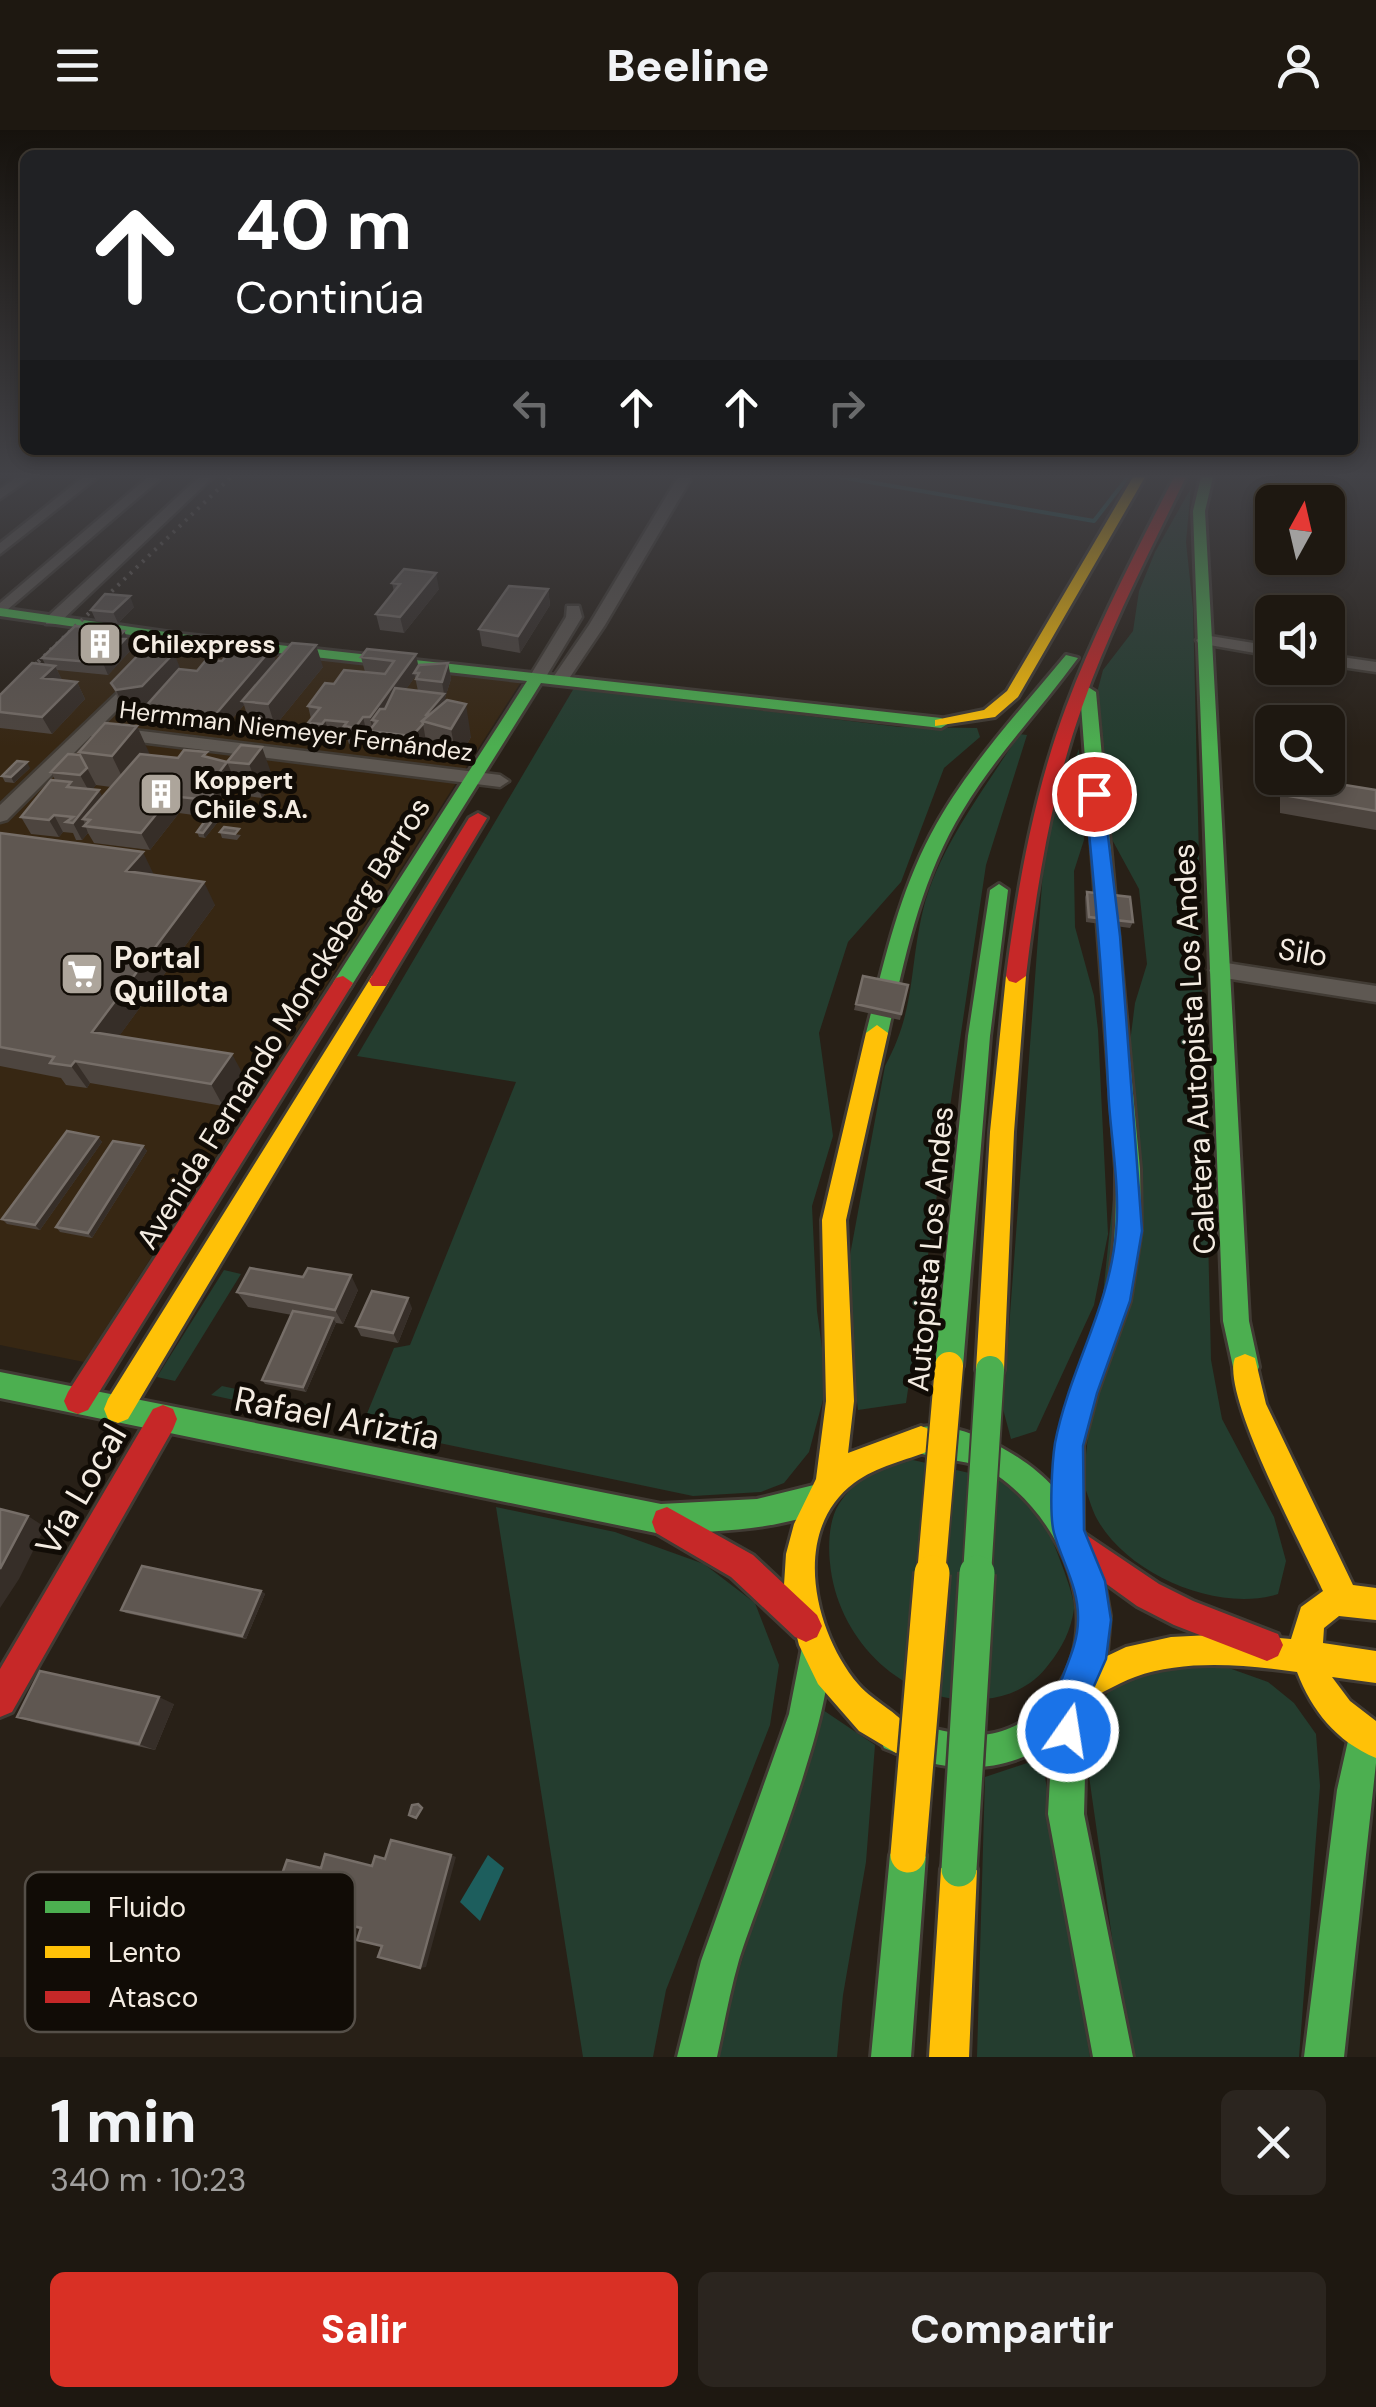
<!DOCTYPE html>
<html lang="es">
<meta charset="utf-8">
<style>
body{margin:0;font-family:"DM Sans",sans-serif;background:#2b251f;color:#f1f3f6;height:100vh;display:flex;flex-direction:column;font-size:38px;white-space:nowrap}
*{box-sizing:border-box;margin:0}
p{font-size:32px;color:#a1a09f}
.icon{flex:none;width:55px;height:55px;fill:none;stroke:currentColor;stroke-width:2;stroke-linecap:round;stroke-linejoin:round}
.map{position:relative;height:1927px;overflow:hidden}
.drawer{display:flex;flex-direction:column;background:#1e1811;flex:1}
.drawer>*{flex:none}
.guide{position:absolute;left:20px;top:20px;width:1338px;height:305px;border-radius:15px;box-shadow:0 5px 15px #0003,0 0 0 2px #3c3731;background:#202124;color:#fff;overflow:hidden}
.needle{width:65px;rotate:8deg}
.tools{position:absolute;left:1255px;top:355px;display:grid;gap:20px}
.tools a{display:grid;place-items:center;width:90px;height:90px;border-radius:15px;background:#1e1811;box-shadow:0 5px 15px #0003,0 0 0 2px #3c3731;font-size:50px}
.pin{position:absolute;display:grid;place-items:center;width:85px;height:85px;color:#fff;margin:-42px;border:5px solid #fff;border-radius:50%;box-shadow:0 2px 10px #0007}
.me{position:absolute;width:110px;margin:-55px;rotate:13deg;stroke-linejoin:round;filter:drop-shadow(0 0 8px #0008)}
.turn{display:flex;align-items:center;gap:35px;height:210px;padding:0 50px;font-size:45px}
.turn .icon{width:130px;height:130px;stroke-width:2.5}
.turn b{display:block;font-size:70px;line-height:85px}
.lanes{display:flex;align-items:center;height:95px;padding:0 50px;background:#0003;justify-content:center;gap:50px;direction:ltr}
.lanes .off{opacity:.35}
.round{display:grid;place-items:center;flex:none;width:105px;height:105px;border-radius:15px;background:#2b251f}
.headline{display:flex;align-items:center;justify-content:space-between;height:170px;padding:0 50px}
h1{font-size:60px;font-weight:800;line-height:75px}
.button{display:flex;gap:20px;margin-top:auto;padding:20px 50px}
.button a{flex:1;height:115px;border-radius:15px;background:#d93025;color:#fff;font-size:40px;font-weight:800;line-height:115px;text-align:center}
.button a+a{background:#2b251f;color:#f1f3f6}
header{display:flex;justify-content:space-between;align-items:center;height:130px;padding:0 50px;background:#1e1811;font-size:45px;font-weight:800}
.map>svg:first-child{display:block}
</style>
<header><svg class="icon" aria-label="menu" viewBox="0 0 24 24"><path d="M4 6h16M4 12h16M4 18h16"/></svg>Beeline<svg class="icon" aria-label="person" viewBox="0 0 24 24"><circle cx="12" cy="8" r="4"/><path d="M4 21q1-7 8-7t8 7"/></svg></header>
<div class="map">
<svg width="1376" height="1927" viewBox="0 0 1376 1927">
<rect width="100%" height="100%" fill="#282017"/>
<path fill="#372713" d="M84,500L521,552L84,1232L0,1215V587Z"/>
<path fill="#243d2f" d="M1191,358L1186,412L1193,478L1211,1230L1222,1289L1274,1387L1286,1431L1278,1464C1218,1483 1128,1445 1097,1389C1091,1378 1088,1364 1083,1353L1128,928L1135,873L1147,834L1139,759L1103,693L1095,570L1103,540L1133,501L1139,461L1155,422Z
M574,558L900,597L977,598L980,607L944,638L901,752L848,812L819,903L833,1006L812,1076L817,1181L827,1255L809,1322L784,1353L761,1362L693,1366L377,1300L366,1286L394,1218L410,1215L516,952L357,926Z
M1019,604L1027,605L986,735L906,1273L858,1280L843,1163L885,936C916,879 909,839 923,780C939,716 985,659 1019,604Z
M1079,619L1084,710L1074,741L1075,797L1094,866L1098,900L1108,1104L1094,1175L1036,1301L1011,1309L1003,1279L1046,700Z
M224,1140L241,1144L175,1251L157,1247Z
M222,1256L324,1278L325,1290L211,1265Z
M887,1324L1030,1357C1039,1379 1076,1462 1074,1479C1071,1500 1062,1518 1049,1534C1034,1555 1010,1567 984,1569C905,1578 837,1510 830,1433C828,1415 829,1389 839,1374C851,1355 872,1339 887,1324Z
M496,1377L615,1402L704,1434L755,1473L779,1535L770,1595L666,1860L653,1927H583Z
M1146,1537H1226L1268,1552L1294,1573L1316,1604L1320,1656L1299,1927H1129L1084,1611L1108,1562Z
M820,1578L875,1615L866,1732L843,1865L837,1927H712Z
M1042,1628L1090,1927H977L985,1647Z"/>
<path fill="#1d5e5d" d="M488,1725L504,1738L480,1791L460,1772Z"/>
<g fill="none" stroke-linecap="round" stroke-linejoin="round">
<path stroke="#1d5e5d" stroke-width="4" d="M840,347L1094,391L1128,347"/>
<defs>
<path id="street" d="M17,347H32L0,369V359Z
M83,347H98L0,424V413Z
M148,347L160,349L0,486V473Z
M199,347H213L58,494H46V488Z
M678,347H692L605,495L566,553H554L552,549L589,495Z
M567,476H579L582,487L544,550H532L530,546L566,487Z
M180,503L188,508L186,511L101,596L500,645L509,651L500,657L91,606L7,690L0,692V675Z
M1204,505L1272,516V526L1198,513L1196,510Z
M1328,525L1376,532V542L1328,535Z
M1220,832L1376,856V872L1212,846L1209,840Z"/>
<path id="fast" d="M1201,347H1213L1205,381L1249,1191L1259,1237L1255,1246L1245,1250L1235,1246L1223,1191L1193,381Z
M0,478L180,504L941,588L949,593L941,598L541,553L350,858L343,860L333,853L336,848L527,551L180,512L0,486Z
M1066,525L1078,528C1041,579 996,625 963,680C921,748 905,826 888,903L885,909H869L866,903C883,836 898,766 931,704C966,638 1018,583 1066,525Z
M1088,557L1096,562L1140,1039L1141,1101L1130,1171L1097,1263L1083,1316V1400L1104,1452L1110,1486L1107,1521L1087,1572L1084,1684L1133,1927H1093L1048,1684L1052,1612C996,1648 943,1642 884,1618L879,1606L884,1594C912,1582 960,1620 1010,1598C1029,1590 1044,1576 1056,1559C1106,1489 1062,1391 998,1346C972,1327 939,1332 911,1320L907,1310L911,1300C953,1283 1027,1326 1054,1358C1055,1280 1085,1241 1104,1171C1116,1127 1116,1083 1116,1039L1080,562Z
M999,754L1008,760L990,906L963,1236L959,1245L949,1249L939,1245L935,1236L968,906L990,760Z
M0,1242L661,1374L757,1369L818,1354L828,1359L833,1369L828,1379C775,1401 717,1401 661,1404L0,1268Z
M815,1502L826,1507C847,1557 758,1768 739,1830C730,1861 724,1895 717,1927H677L701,1831L789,1584L804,1507Z
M1364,1588L1376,1593V1633L1344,1927H1304L1337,1660L1352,1593Z
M908,1707L921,1712L926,1725L911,1927H871L890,1725L895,1712Z"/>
<path id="slow" d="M1133,347H1145L1018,567L995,587L935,596V590L984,580L1007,561Z
M1016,839L1026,846L1014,1002L1004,1240L1000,1249L990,1253L980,1249L976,1240L990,1002L1006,846Z
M379,844L389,851L128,1289L118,1293L108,1289L104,1279L108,1269L372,846Z
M877,895L888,903L846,1090L854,1271L848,1323L921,1296L931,1300L935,1310L931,1320C905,1331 877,1336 854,1353C790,1401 814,1502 858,1554C874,1573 904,1584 913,1606L908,1618L896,1623L859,1601L818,1554L799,1515L784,1455L786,1424L794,1394L816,1349L826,1271L822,1090L866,903Z
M1245,1224L1255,1228L1266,1274L1353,1455L1376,1458V1490L1339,1486L1324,1498L1323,1513L1376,1521V1553L1332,1547L1350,1571L1376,1591V1628C1336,1611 1312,1581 1297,1542C1246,1535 1185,1529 1135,1547C1116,1554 1098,1566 1079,1573L1067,1569L1063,1557L1067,1545L1126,1517L1171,1507L1230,1504L1291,1509L1301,1477L1323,1461C1304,1420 1220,1263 1235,1228Z
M959,1721L972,1726L977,1739L969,1927H929L941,1739L946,1726Z"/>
<path id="jam" d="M1174,347H1186C1149,423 1110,497 1082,577C1051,664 1037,755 1026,846L1016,853L1009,851L1006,846C1018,755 1034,663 1066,577C1096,497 1136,422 1174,347Z
M478,683L487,688L386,856H372L369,851L372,846L469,688Z
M343,846L353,853L350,858L88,1280L78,1284L68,1280L64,1271L68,1262L336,848Z
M163,1275L173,1279L177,1289L173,1299L12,1582L0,1587V1539L153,1279Z
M667,1377L753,1425L817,1485L822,1496L817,1507L806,1512L795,1507L731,1447L656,1403L652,1392L656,1381Z
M1076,1398L1159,1454L1193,1471L1278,1504L1283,1515L1278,1526L1267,1531L1174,1495L1137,1476L1065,1424L1061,1413L1065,1402Z"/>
</defs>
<use href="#street" stroke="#413b34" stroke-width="5"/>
<use href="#fast" stroke="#413b34" stroke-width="6"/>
<use href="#slow" stroke="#413b34" stroke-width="6"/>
<use href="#jam" stroke="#413b34" stroke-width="6"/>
<use href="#street" fill="#5e5852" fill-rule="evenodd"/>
<use href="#fast" fill="#4caf50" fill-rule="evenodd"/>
<use href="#slow" fill="#ffc107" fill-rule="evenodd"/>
<use href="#jam" fill="#c62828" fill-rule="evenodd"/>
<path stroke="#635c56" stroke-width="4" stroke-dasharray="2.5 6" stroke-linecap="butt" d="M38,532L231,347"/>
<path stroke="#635c56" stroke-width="5" stroke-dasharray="4 8" stroke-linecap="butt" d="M0,569L41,530"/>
<defs>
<path id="fast-bridge-far1" d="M977,1445L990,1240"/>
<path id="fast-bridge" d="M959,1739L977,1443"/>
<path id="slow-bridge-far1" d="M931,1445L949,1236"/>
<path id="slow-bridge" d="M908,1725L932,1443"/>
</defs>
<use href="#fast-bridge-far1" stroke="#413b34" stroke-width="32" stroke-linecap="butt"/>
<use href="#fast-bridge" stroke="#413b34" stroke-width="40" stroke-linecap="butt"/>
<use href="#slow-bridge-far1" stroke="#413b34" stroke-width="32" stroke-linecap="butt"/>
<use href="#slow-bridge" stroke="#413b34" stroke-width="40" stroke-linecap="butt"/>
<use href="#fast-bridge-far1" stroke="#4caf50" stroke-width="28"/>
<use href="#fast-bridge" stroke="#4caf50" stroke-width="35"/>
<use href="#slow-bridge-far1" stroke="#ffc107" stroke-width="28"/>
<use href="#slow-bridge" stroke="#ffc107" stroke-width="35"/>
</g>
<path fill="#4d453f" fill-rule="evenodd" d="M392,453L439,459L404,503L380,500L376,484L394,462Z
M548,459L550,475L520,523L482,516L479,499Z
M134,477L118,493L96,491L91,480Z
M124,501L129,512L127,514L130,521L108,545L57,540L62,550L77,552L85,569L52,604L0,598V565L45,534L42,528Z
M265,514L276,531L323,537L275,596L250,594L244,575L221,602L152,594L150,590L131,593L126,586L111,553L180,539L197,541Z
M416,524L418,536L448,533L451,549L445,568L446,571L471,607L457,632L429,624L426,611L416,623L374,618L370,604H367L360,615L349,614L347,608L330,607L327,611L314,610L308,593L311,589L308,576L365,542L361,527ZM415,547L418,561L406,559Z
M241,615L274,651L262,668L240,665L227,632Z
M79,622L150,625L178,628L209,627L227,632L234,649L217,671L221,679L219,682L221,688L205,708L199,707L197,702L208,687L179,683L150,720L94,713L88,703L82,710H76L73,703L63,702L59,707L31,704L21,687L55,650L51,642L80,625ZM96,655L111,657L102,666L92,659Z
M30,638L14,653L5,652L2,646Z
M1287,648H1302L1376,660V700L1280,683V662Z
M220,702L241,705L237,710L222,708Z
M0,703L154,745L215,775L119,906L244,946L223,976L90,953L87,958L66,955L61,948L0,936Z
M1087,762L1133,792L1130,798L1086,792L1085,767Z
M863,846L908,855L900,890L854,880Z
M98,1007L102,1012L40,1100L7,1094L2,1089Z
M143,1016L147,1021L92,1108L60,1102L56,1097Z
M303,1147L358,1160L343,1194L336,1193L306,1262L265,1254L262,1250L292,1185L248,1177L237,1162Z
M412,1178L398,1213L361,1206L356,1196Z
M261,1461L265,1464L246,1509L126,1483L121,1480Z
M174,1574L155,1620L36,1593L17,1587Z"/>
<path fill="#362e28" d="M436,443L439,459L404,503L400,487Z
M548,459L550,475L520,523L518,506Z
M130,466L134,477L118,493L113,482Z
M124,501L129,512L127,514L130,521L108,545L103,533L116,509Z
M265,514L268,522L272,518L277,535L242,571L244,575L221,602L215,585Z
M316,515L323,537L275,596L268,574Z
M174,523L187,555L145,577L150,590L131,593L116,560Z
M416,524L419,541L414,543L415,547L378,598L377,591L372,590L375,602H373L370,587Z
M448,533L451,549L445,568L448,580L426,585L444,564L442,552Z
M55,536L63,552L42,548Z
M77,552L85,569L52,604L42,587Z
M466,574L471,607L457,632L451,599Z
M363,587L367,604L360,615L355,598Z
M325,590L330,607L327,611L322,594Z
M423,594L426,611L416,623L412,606Z
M137,596L152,629L128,659L112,626Z
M262,617L274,651L262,668L249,634Z
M27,632L30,638L14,653L11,647Z
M227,632L234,649L217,671L221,679L219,682L221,688L205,708L203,703L215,687L205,661Z
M87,638L96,655L90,663L80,645Z
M99,660L108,678L90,690L83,689L88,703L82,710L73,693Z
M171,666L179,683L150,720L141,703Z
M54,685L63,702L59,707L49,690Z
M143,722L154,745L126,741Z
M204,752L215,775L106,924L92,902Z
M232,924L244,946L223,976L211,954Z
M75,931L90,953L87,958L71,936Z
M98,1007L102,1012L40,1100L35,1095Z
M143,1016L147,1021L92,1108L88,1103Z
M351,1145L358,1160L343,1194L335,1180Z
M408,1168L412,1178L398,1213L393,1203Z
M333,1188L336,1193L306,1262L303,1257Z
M28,1386L45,1397L19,1449L0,1478V1439Z
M261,1461L265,1464L246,1509L242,1506Z
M159,1567L174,1574L155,1620L139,1614Z
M451,1725L456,1727L426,1837L420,1838Z
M186,1783H191L269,1822L238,1889L233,1890Z
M341,1793L348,1794L338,1827H330Z"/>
<path fill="#5f5751" stroke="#766e68" stroke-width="2.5" d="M404,439L436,443L400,487L376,484L400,454L392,453Z
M509,456L548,459L518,506L479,499Z
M105,464L130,466L113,482L91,480Z
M75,496L124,501L116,509H125L103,533L42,528Z
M239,511L265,514L263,517L272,518L215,585L145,577L179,539L197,541L206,530L222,531Z
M292,513L316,515L268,574L242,571Z
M367,519L416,524L370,587H363L355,598L344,596L347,592L325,590L322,594L308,593L320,578L308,576L325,553L334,554L344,540L385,544L394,531L361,527Z
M143,520L174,523L142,556L116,560L111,553Z
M32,533L55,536L42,548L77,552L42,587L0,582V565Z
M448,533L442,552L416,549L419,543H414L419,535Z
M395,558L444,564L426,585L428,586L422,591L423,594L412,606L369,601L377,591L372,590L380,579H385Z
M447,570L466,574L451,599L422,591Z
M105,593L137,596L112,626L79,622Z
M241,615L262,617L249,634L227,632Z
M184,620L207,622L203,626L227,632L205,661L214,662L208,670L171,666L141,703L84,696L90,690L83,689L140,624L178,628Z
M68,624L80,625L87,638L80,645L51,642Z
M17,631L27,632L11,647L2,646Z
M1289,648H1302L1376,660V681L1289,666Z
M51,650L71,652L67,657L99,660L73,693L66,692L73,687L54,685L49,690L21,687Z
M212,681L219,682L203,703L197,702Z
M224,697L239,699L235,704L220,702Z
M0,703L143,722L126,741L204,752L92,902L232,924L211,954L75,931L71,936L50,933L54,927L0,917Z
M1087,762L1130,767L1133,792L1089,787Z
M863,846L908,855L901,884L856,874Z
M67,1001L98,1007L35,1095L2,1089Z
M113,1011L143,1016L88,1103L56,1097Z
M250,1138L303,1147L308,1138L351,1145L335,1180L237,1162Z
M372,1161L408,1168L393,1203L356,1196Z
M293,1181L333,1188L303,1257L262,1250Z
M0,1379L28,1386L0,1439Z
M142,1436L261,1461L242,1506L121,1480Z
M40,1541L159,1567L139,1614L17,1587Z
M418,1674L422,1678L416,1688L409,1685L412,1675Z
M391,1710L451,1725L420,1838L378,1827L382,1816L357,1810L361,1798L341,1793L330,1827L275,1813L286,1781L270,1778L287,1730L321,1738L325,1724L372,1736L375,1726L385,1729Z"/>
<linearGradient id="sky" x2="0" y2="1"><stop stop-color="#16120d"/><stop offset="0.56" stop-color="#424247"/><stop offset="1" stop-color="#424247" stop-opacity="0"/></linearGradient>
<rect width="1376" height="617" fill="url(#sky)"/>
<path fill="#1a73e8" stroke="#114b97" stroke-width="2.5" d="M1094,658L1103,664L1120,806L1142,1101L1130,1171L1097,1263L1083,1316L1084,1400L1105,1451L1111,1490L1106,1529L1086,1574L1085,1601L1080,1613L1068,1618L1056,1613C1039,1571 1078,1533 1078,1490C1079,1458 1063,1434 1054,1403C1049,1385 1052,1332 1055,1313C1069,1240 1110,1177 1116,1102C1120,1061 1112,1015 1109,973C1104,870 1096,767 1085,664Z"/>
<defs>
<symbol id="building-square" viewBox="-11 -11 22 22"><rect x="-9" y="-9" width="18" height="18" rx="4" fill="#ada59b" stroke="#110c06"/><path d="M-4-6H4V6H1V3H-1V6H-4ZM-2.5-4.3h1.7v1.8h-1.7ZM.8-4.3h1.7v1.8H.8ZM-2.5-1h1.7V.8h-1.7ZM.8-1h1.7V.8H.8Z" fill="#fff"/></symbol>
<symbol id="supermarket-square" viewBox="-11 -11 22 22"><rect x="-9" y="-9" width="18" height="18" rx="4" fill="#ada59b" stroke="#110c06"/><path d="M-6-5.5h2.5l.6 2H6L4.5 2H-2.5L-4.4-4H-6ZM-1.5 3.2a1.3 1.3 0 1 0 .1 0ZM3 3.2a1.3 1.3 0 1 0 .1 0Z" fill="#fff"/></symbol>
</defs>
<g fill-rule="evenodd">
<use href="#building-square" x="75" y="489" width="50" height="50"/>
<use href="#building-square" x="136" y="639" width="50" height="50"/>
<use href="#supermarket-square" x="57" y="819" width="50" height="50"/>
</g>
<g text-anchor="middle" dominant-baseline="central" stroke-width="10" stroke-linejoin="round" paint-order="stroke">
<g font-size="25" font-weight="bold" fill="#f4ece2" stroke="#110c06" text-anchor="start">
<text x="132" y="514">Chilexpress</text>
<text x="194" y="650">Koppert<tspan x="194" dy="29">Chile S.A.</tspan></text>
</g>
<g font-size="25" fill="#f4ece2" stroke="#110c06">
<text transform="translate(296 601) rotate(7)">Hermman Niemeyer Fernández</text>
</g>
<g font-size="30" fill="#f4ece2" stroke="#110c06">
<text transform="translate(1303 822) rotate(9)">Silo</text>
<text transform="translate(283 893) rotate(-58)">Avenida Fernando Monckeberg Barros</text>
<text transform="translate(1194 919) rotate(-93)">Caletera Autopista Los Andes</text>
<text transform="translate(930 1119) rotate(-85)">Autopista Los Andes</text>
</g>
<g font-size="30" font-weight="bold" fill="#f4ece2" stroke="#110c06" text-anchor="start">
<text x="114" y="827">Portal<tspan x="114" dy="34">Quillota</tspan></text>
</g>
<g font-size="35" fill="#f4ece2" stroke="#110c06">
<text transform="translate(337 1288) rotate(11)">Rafael Ariztía</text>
<text transform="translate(81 1360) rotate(-60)">Vía Local</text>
</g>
</g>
<rect x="25" y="1742" width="330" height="160" rx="15" fill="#110c06" stroke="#554f48" stroke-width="2.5"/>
<rect x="45" y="1771" width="45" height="12" fill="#4caf50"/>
<rect x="45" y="1816" width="45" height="12" fill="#ffc107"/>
<rect x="45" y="1861" width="45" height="12" fill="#c62828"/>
<g font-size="28" fill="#f4ece2">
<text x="108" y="1787">Fluido</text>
<text x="108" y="1832">Lento</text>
<text x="108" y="1877">Atasco</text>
</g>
</svg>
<div class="tools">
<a><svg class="needle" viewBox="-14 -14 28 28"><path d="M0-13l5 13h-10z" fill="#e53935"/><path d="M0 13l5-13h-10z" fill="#a1a09f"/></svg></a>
<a><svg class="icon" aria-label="sound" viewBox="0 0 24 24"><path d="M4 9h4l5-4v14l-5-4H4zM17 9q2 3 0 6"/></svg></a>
<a><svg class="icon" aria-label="search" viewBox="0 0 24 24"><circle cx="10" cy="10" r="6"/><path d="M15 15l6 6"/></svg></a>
</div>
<div class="pin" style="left:1094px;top:664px;background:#d93025"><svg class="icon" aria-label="arrive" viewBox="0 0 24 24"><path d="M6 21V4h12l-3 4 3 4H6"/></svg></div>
<svg class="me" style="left:1068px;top:1601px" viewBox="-20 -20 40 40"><circle r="17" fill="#1a73e8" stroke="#fff" stroke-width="3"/><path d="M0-11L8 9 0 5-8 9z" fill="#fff"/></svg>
<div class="guide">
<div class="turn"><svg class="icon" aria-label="ahead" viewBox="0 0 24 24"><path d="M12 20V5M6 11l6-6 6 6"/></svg><div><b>40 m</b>Continúa</div></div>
<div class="lanes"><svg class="icon off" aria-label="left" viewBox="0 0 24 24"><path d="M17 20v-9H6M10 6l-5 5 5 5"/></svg><svg class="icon" aria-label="ahead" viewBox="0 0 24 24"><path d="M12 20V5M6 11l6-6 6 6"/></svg><svg class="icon" aria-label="ahead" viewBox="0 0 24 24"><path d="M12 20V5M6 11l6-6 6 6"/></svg><svg class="icon off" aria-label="right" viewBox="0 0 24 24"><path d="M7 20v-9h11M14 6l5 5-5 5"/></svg></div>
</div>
</div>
<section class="drawer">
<div class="headline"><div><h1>1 min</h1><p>340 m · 10:23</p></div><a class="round"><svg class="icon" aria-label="close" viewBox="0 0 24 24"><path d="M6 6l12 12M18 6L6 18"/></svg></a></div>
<div class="button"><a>Salir</a><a>Compartir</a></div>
</section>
